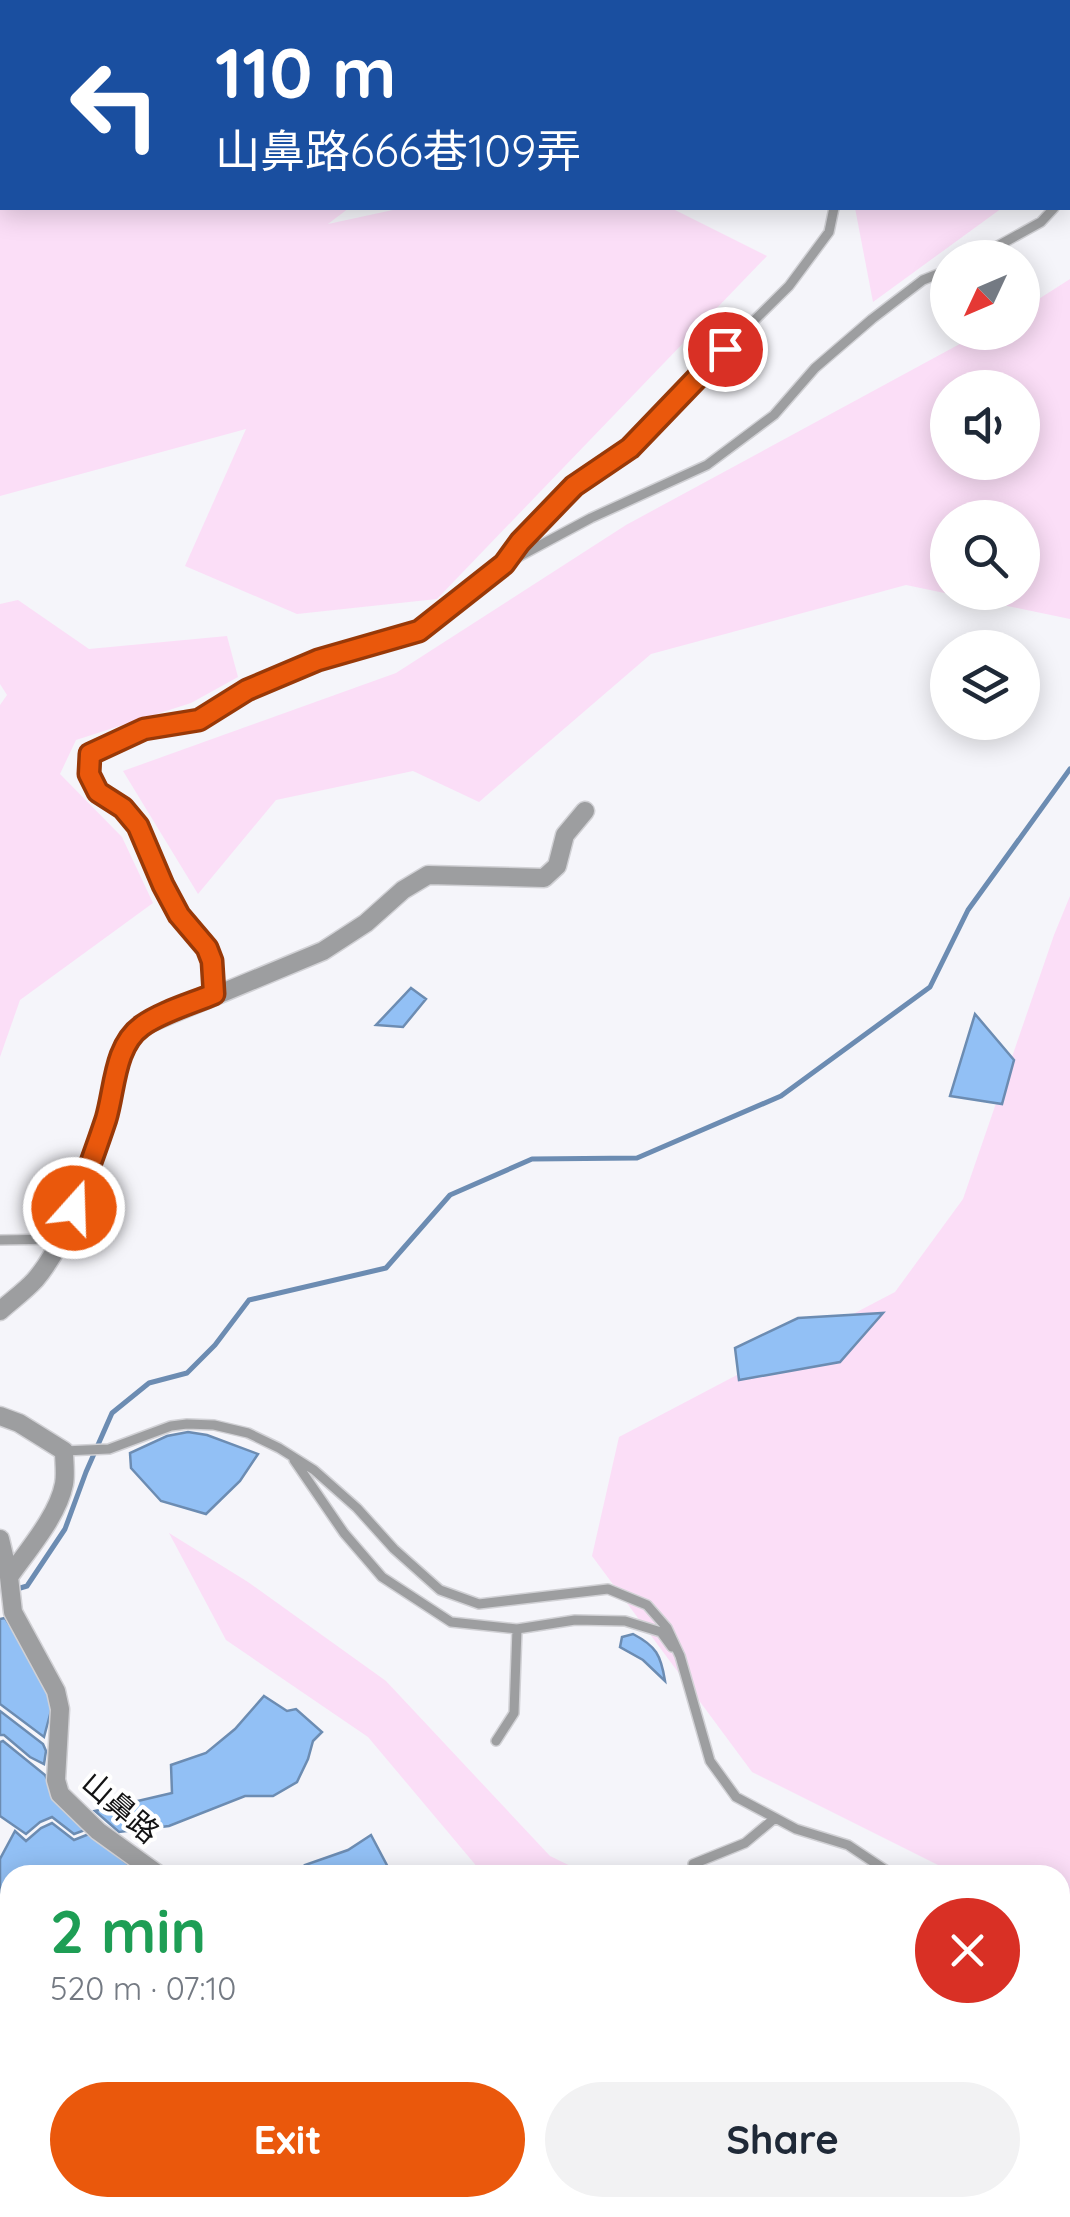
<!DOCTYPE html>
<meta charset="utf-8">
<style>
body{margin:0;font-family:Quicksand,"Noto Sans TC",sans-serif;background:#f2f2f3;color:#1f2937;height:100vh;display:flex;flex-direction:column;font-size:38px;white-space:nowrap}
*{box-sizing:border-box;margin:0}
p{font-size:32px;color:#747a83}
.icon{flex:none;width:55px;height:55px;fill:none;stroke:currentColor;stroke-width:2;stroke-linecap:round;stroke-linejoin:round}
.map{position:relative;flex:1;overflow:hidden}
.drawer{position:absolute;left:0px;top:1865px;width:1070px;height:352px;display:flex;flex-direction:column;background:#fff;border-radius:30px 30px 0 0;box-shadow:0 5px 25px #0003}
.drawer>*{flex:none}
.top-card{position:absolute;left:0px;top:0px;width:1070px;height:210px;box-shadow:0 5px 25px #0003;background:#1a4fa0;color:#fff;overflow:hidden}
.needle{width:65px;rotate:226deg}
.buttons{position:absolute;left:930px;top:240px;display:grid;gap:20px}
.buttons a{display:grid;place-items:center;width:110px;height:110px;border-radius:50%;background:#fff;box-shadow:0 5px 25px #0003;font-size:50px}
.pin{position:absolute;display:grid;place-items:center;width:85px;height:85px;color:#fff;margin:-42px;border:5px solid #fff;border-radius:50%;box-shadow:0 2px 10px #0007}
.me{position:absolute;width:110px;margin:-55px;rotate:20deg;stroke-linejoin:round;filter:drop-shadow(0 0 8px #0008)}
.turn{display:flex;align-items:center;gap:35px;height:210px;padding:0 50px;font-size:45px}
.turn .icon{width:130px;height:130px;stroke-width:2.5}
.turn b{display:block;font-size:70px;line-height:85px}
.round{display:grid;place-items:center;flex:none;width:105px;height:105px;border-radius:52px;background:#f2f2f3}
.head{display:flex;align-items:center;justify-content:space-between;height:170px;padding:0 50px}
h1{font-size:60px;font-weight:700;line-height:75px;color:#1e9e55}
.cta{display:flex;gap:20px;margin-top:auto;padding:20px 50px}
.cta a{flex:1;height:115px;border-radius:60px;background:#ea580c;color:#fff;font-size:40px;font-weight:700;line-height:115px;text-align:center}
.cta a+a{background:#f2f2f3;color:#1f2937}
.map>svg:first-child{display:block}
</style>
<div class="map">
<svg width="1070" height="2217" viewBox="0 0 1070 2217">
<rect width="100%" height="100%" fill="#f5f5fa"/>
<path fill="#fbdef7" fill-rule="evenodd" d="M98,0H652L648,2H97Z
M765,0H1070L1068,38V2H771Z
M2,155V208H349L328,224L402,208H671L767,256L437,599L297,614L185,566L246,429L0,496V157Z
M855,208H1002L873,302Z
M1070,279V619L906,585L651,654L479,802L413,771L276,800L198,894L123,771L396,673L626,525L980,333L1022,332L1023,309ZM948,388H1022V462H948ZM948,518H1022V592H948Z
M18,600L89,649L227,636L238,677L191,703L76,740L60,774L122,837L153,903L20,1000L0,1057V705L7,695L0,684V604Z
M1070,896V1937L1060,1931V1875H958L752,1772L592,1556L619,1437L895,1292L963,1199L1054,935Z
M169,1533L248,1582L386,1681L550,1856L589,1875H484L368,1737L226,1640Z
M1060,2010L1070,2013V2217H859L849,2208H1060Z"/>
<path fill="#92c0f5" stroke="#6c8cb2" stroke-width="2.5" d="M411,988L426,999L403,1027L376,1025Z
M975,1014L1014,1060L1002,1104L950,1096Z
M883,1313L840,1362L739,1380L735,1348L798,1318Z
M188,1432L207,1435L258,1454L240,1481L206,1514L161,1501L131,1468L130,1453L167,1436Z
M5,1618L48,1681L52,1707L44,1737L0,1704V1619Z
M633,1634C656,1646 661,1655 665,1681L643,1660L620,1647L622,1637Z
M264,1696L287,1711L296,1709L322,1732L313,1741L308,1759L297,1782L273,1796H245L169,1826L119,1832L95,1811L172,1793L171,1765L206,1753L235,1729Z
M0,1711L43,1744L46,1751L44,1764L30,1757L4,1735H0Z
M3,1741L45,1775L61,1807L85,1830L74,1834L52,1817L40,1822L26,1834L0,1816V1742Z
M52,1823L74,1840L89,1834L142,1875H10V2000L0,2007V1859L15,1831L26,1841L41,1828Z
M371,1835L390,1871L376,1875H309L305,1865L348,1850Z
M10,2018V2092L0,2078V2025Z
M0,2148L10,2150V2208H22L20,2212H0Z
M50,2208H119L132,2217H64Z"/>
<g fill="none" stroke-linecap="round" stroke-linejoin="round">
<path stroke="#6c8cb2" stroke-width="5" d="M55,2V0
M0,130L2,128
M17,1589L27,1586L65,1529L86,1472L112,1413L149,1383L187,1373L215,1345L249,1300L386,1268L450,1195L532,1159L637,1158L781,1096L930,987L968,910L1070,769"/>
</g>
<path fill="#e2befb" stroke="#a8a6aa" stroke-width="2.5" d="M198,2208H217L231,2217H212Z
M217,2208H239L248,2214L246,2217H231Z
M344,2208H415L414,2217H344Z
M415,2208H438V2217H414Z"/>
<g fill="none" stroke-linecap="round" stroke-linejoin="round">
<defs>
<path id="service" d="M1068,191L1070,188
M976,258L1041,222L1054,208
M507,563L591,518L707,465L774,415L815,368L872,319L923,280L948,270
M214,994L212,961L207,948L179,915L163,885L139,826L123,808L98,791L89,774V754L144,729L199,720L247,690L318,660L419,631L504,564L520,542L574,486L630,448L686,388L789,286L829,232L834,208
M0,1240L60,1239
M64,1451L109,1449L171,1426L187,1424L214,1425L248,1433L279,1448L314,1470L357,1508L394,1549L440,1590L479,1604L608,1589L647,1605L667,1628L680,1656L710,1761L736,1797L796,1829L848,1845L893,1875
M294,1460L344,1533L382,1577L451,1622L517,1629L575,1620L625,1621L661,1632L672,1647
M496,1741L514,1713L517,1629
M693,1864L745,1843L775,1818
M1060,1986L1070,1989"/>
<path id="minor" d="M0,1311C11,1301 25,1291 35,1280C68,1242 90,1168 106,1119C116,1086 116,1053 140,1027L323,951L366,923L403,890L428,875L544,878L557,866L565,835L585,811
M0,1416L19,1423L64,1451C64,1461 66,1474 64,1484C58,1516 27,1551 9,1577
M0,1539L9,1577L13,1612L56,1691L60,1709L56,1780L60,1794L98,1831L159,1875
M269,2208V2217"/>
</defs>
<use href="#service" stroke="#d1d1d5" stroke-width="12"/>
<use href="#minor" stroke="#d1d1d5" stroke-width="21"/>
<use href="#service" stroke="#9d9ea0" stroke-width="9"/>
<use href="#minor" stroke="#9d9ea0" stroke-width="18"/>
</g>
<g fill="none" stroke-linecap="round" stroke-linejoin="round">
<defs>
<path id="route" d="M74,1208C85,1179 96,1149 106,1119C115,1089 114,1046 142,1026C161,1012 193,1003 214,994L212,961L207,948L179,915L163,885L138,826L123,808L98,792L89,774L90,754L144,729L199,720L247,690L318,660L419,631L504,564L520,542L574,486L630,448L725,349"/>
</defs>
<use href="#route" stroke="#983908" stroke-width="25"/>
<use href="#route" stroke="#ea580c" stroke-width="18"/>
</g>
<g text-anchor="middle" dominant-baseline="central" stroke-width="8" stroke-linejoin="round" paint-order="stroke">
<g font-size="30" fill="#131314" stroke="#fff">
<text transform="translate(121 1807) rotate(41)">山鼻路</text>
</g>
</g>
</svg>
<div class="buttons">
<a><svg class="needle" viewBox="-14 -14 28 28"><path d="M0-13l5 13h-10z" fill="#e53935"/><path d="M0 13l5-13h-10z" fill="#747a83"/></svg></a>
<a><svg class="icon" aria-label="sound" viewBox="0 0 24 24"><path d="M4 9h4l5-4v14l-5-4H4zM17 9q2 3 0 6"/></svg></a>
<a><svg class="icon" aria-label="search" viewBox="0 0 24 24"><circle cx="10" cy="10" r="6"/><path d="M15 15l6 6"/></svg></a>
<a><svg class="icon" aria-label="layers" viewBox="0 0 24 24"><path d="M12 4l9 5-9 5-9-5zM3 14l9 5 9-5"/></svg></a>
</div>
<div class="pin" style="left:725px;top:349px;background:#d93025"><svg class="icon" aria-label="arrive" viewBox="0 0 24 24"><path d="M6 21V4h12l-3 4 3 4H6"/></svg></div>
<svg class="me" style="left:74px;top:1208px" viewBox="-20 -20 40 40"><circle r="17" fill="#ea580c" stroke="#fff" stroke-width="3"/><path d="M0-11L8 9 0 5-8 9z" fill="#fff"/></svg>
<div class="top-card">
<div class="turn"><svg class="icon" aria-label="left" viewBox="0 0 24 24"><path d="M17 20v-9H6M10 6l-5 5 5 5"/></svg><div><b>110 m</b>山鼻路666巷109弄</div></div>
</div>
<section class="drawer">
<div class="head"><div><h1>2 min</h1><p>520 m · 07:10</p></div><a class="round" style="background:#d93025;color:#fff"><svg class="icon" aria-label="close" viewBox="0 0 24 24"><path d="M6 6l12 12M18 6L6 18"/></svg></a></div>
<div class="cta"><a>Exit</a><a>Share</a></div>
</section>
</div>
